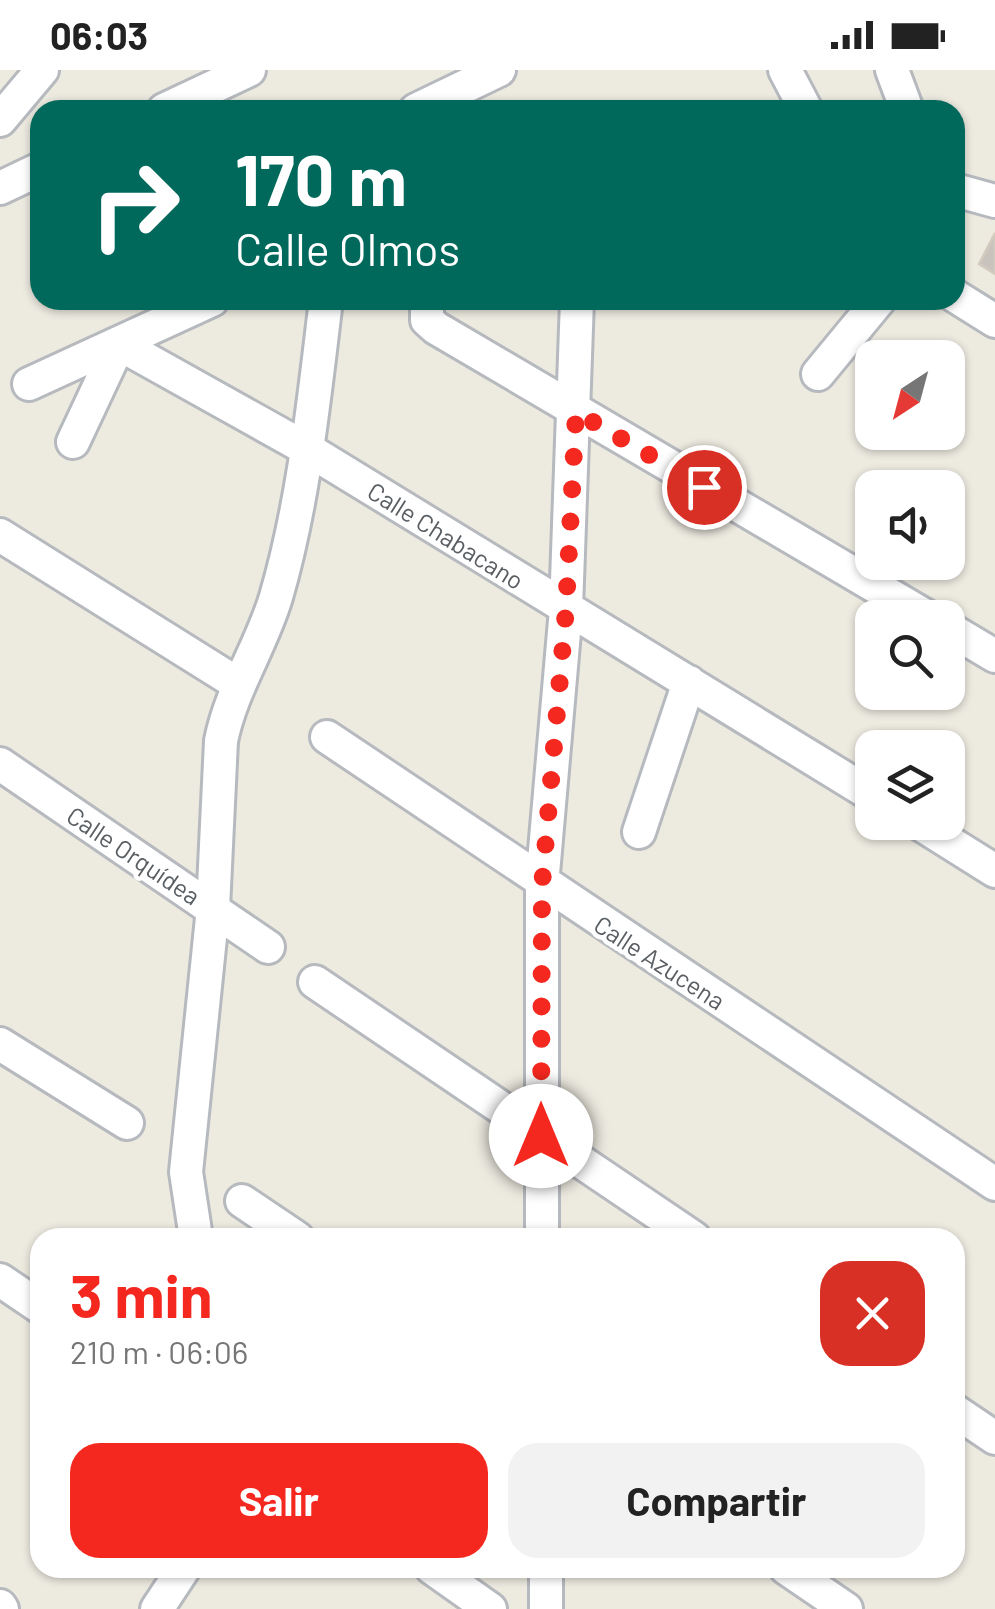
<!DOCTYPE html>
<html lang="es">
<meta charset="utf-8">
<style>
body{margin:0;font-family:Barlow,sans-serif;background:#f2f2f2;color:#222;height:100vh;display:flex;flex-direction:column;font-size:38px;white-space:nowrap}
*{box-sizing:border-box;margin:0}
p{font-size:32px;color:#767676}
.icon{flex:none;width:55px;height:55px;fill:none;stroke:currentColor;stroke-width:2;stroke-linecap:round;stroke-linejoin:round}
.map{position:relative;flex:1;overflow:hidden}
.details{position:absolute;left:30px;top:1158px;width:935px;height:350px;display:flex;flex-direction:column;background:#fff;border-radius:30px;box-shadow:0 2px 8px #0004}
.details>*{flex:none}
.banner{position:absolute;left:30px;top:30px;width:935px;height:210px;border-radius:30px;box-shadow:0 2px 8px #0004;background:#00695c;color:#fff;overflow:hidden}
.needle{width:65px;rotate:216deg}
.fabs{position:absolute;left:855px;top:270px;display:grid;gap:20px}
.fabs a{display:grid;place-items:center;width:110px;height:110px;border-radius:20px;background:#fff;box-shadow:0 2px 8px #0004;font-size:50px}
.pin{position:absolute;display:grid;place-items:center;width:85px;height:85px;color:#fff;margin:-42px;border:5px solid #fff;border-radius:50%;box-shadow:0 2px 10px #0007}
.me{position:absolute;width:110px;margin:-55px;rotate:0deg;stroke-linejoin:round;filter:drop-shadow(0 0 8px #0008)}
.turn{display:flex;align-items:center;gap:35px;height:210px;padding:0 40px;font-size:45px}
.turn .icon{width:130px;height:130px;stroke-width:2.5}
.turn b{display:block;font-size:70px;line-height:85px}
.round{display:grid;place-items:center;flex:none;width:105px;height:105px;border-radius:30px;background:#f2f2f2}
.head{display:flex;align-items:center;justify-content:space-between;height:170px;padding:0 40px}
h1{font-size:60px;font-weight:700;line-height:75px;color:#f4281f}
.button{display:flex;gap:20px;margin-top:auto;padding:20px 40px}
.button a{flex:1;height:115px;border-radius:30px;background:#f4281f;color:#fff;font-size:40px;font-weight:700;line-height:115px;text-align:center}
.button a+a{background:#f2f2f2;color:#222}
.status{display:flex;justify-content:space-between;align-items:center;height:70px;padding:0 50px;background:#fff;direction:ltr}
.status svg{height:28px;fill:currentColor}
.map>svg:first-child{display:block}
</style>
<div class="status"><b>06:03</b><svg viewBox="0 0 49 12"><path d="M0 12V9h3v3zM5 12V6h3v6zM10 12V3h3v9zM15 12V0h3v12zM26 1h20v11H26zM47 4h2v5h-2z"/></svg></div>
<div class="map">
<svg width="995" height="1539" viewBox="0 0 995 1539">
<rect width="100%" height="100%" fill="#edeae0"/>
<path fill="#c8c4bd" stroke="#d2cbbe" stroke-width="2.5" d="M995,163V204L979,194Z"/>
<g fill="none" stroke-linecap="round" stroke-linejoin="round">
<defs>
<path id="minor" d="M785,0L806,40
M892,0L907,40
M164,40L249,0
M416,40L499,0
M0,50L42,0
M0,118L40,99
M955,120L995,131
M955,226L995,251
M427,230V250L436,258L929,548
M119,274L307,379L872,725
M818,304L879,230
M29,314L212,230
M73,372L119,274
M0,465L238,614
M948,558L995,586
M327,667L995,1114
M0,694L268,877
M917,752L995,801
M639,762L689,612
M315,912L694,1168
M0,974L127,1053
M242,1131L297,1168
M196,1168L186,1102L213,838L221,671C231,620 261,577 276,527C304,431 314,329 326,230
M542,1168V815L566,539L577,230
M0,1210L40,1237
M955,1341L995,1368
M432,1498L490,1539
M546,1498V1539
M786,1498L846,1539
M0,1536L2,1539
M157,1539L184,1498"/>
</defs>
<use href="#minor" stroke="#b6b9be" stroke-width="38"/>
<use href="#minor" stroke="#fff" stroke-width="32"/>
</g>
<g fill="none" stroke-linecap="round" stroke-linejoin="round">
<path stroke="#f4281f" stroke-width="18" stroke-dasharray="0 32.4" d="M541,1066L542,815L566,539L576,342L704,417"/>
</g>
<g text-anchor="middle" dominant-baseline="central" stroke-width="9" stroke-linejoin="round" paint-order="stroke">
<g font-size="25" fill="#595e63" stroke="#fff">
<text transform="translate(446 465) rotate(32)">Calle Chabacano</text>
<text transform="translate(134 785) rotate(34)">Calle Orquídea</text>
<text transform="translate(660 892) rotate(33)">Calle Azucena</text>
</g>
</g>
</svg>
<div class="fabs">
<a><svg class="needle" viewBox="-14 -14 28 28"><path d="M0-13l5 13h-10z" fill="#e53935"/><path d="M0 13l5-13h-10z" fill="#767676"/></svg></a>
<a><svg class="icon" aria-label="sound" viewBox="0 0 24 24"><path d="M4 9h4l5-4v14l-5-4H4zM17 9q2 3 0 6"/></svg></a>
<a><svg class="icon" aria-label="search" viewBox="0 0 24 24"><circle cx="10" cy="10" r="6"/><path d="M15 15l6 6"/></svg></a>
<a><svg class="icon" aria-label="layers" viewBox="0 0 24 24"><path d="M12 4l9 5-9 5-9-5zM3 14l9 5 9-5"/></svg></a>
</div>
<div class="pin" style="left:704px;top:417px;background:#d93025"><svg class="icon" aria-label="arrive" viewBox="0 0 24 24"><path d="M6 21V4h12l-3 4 3 4H6"/></svg></div>
<svg class="me" style="left:541px;top:1066px" viewBox="-20 -20 40 40"><circle r="19" fill="#fff"/><path d="M0-13L10 11 0 6-10 11z" fill="#f4281f"/></svg>
<div class="banner">
<div class="turn"><svg class="icon" aria-label="right" viewBox="0 0 24 24"><path d="M7 20v-9h11M14 6l5 5-5 5"/></svg><div><b>170 m</b>Calle Olmos</div></div>
</div>
<section class="details">
<div class="head"><div><h1>3 min</h1><p>210 m · 06:06</p></div><a class="round" style="background:#d93025;color:#fff"><svg class="icon" aria-label="close" viewBox="0 0 24 24"><path d="M6 6l12 12M18 6L6 18"/></svg></a></div>
<div class="button"><a>Salir</a><a>Compartir</a></div>
</section>
</div>
